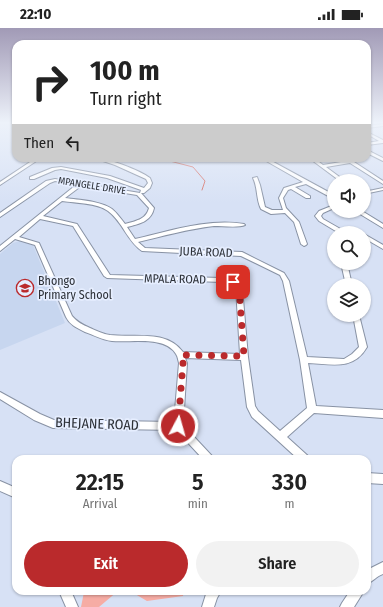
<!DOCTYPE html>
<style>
body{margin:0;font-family:"Fira Sans Condensed",sans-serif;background:#f2f2f2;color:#222;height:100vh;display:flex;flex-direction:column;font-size:15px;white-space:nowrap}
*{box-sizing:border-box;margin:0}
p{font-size:13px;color:#767676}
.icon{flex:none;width:22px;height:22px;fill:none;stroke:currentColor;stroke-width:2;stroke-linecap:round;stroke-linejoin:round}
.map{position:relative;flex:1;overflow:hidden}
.panel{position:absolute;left:12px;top:427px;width:359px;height:140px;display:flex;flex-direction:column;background:#fff;border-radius:12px;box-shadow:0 1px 3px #0004}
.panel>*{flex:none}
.top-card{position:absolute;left:12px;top:12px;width:359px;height:122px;border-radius:12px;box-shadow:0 1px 3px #0004;background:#fff;color:#222;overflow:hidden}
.tools{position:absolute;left:327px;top:146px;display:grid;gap:8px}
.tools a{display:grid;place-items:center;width:44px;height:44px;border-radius:50%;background:#fff;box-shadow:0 1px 3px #0004;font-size:20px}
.pin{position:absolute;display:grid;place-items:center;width:34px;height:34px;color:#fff;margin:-17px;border-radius:8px;box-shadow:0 2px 6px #0006}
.me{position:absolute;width:44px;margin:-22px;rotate:6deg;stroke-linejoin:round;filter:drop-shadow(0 0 3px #0008)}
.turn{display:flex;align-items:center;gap:14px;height:84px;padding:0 12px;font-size:18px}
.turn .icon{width:52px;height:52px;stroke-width:2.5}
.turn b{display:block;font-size:28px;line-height:34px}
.then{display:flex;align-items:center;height:38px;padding:0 12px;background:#0003;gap:8px;font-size:15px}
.eta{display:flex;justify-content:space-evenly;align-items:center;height:68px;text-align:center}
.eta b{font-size:24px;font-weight:600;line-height:28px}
.action{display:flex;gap:8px;margin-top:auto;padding:8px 12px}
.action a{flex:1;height:46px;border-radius:24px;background:#ba2a2c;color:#fff;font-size:16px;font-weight:600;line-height:46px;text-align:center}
.action a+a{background:#f2f2f2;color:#222}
.status{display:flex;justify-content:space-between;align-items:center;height:28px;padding:0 20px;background:#fff;direction:ltr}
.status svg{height:11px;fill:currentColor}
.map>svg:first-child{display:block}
</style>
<div class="status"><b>22:10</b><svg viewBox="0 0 49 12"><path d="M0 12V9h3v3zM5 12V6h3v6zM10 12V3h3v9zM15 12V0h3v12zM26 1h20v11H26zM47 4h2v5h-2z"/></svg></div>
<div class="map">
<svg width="383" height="579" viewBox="0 0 383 579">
<rect width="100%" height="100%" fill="#d7e1f5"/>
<path fill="#c7d6ef" d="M20,213L33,217L65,295L0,322V226L13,215Z"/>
<path fill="#f6aca4" d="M92,563H118L99,579H81L84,564Z
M130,563H184L183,568L147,573Z"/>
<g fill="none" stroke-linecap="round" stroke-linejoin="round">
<path stroke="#d6746c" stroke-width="1" d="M158,130L193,139L205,153L202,162"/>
<defs>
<path id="minor" d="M383,96V98L367,100V98Z
M367,104L383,112V115L367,117V115L379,113L367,106Z
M367,122L383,130V133L367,125Z
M36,130H41L0,157V154Z
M94,130C108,130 139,142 150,150L152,155L150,160L144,165H141L154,180C151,194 139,196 127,199L135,211C170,203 208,190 244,196L245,197C239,200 222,198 214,198C188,201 163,208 138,214L145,220L242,224L284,245L289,253L307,329L344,331L352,326L359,319L353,287H359L367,319C353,343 332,336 308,335L316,378L383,382V390L314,385L287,409L308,428L310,431H298L252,389L247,379L241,332L185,330L187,335L183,397L212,428L214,431H203L176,402L53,400L34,392L0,371V364L40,386L54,392L174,394L179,335C178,332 178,329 176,326C165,307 130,315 112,313C102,312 94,307 85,304C77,300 70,297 66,289L35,217L15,211L0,223V218L76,157L55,153L50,155L0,189V185L46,153L55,151L140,165L141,162L107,150L61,141L55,142L34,151H30V149L52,140L61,139L110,148L144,160L148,155L146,151L115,137ZM81,158L137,167L149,180C146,192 135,193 125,196C121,191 117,185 112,181C101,173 79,172 65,170ZM62,173C76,175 97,175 108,183C123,194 127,213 142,223L241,228L280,247L283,253L300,332L307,380L280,403L258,383L255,378L248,329L242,259C237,253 230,251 222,250L110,247L77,196L43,188ZM40,191L73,198L104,248L107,250L222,254C228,255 232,256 236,260L240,326L183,324C166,301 135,310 110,307C103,306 97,303 90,300C83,297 77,294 72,288L39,215L19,209Z
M261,130H266L334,167V170H332L306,156L295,159L310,168V170H306L291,161L288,162L283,170L286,180L299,194L307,216L306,217L304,218L301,216L294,194L285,185L271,186L261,181C256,171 258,160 253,150L257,149L260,157L265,179L272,182H283L279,170L284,160L303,154Z
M309,130H314L323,137L347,133L343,130H348L383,153V156L350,135L326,139L345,153H340Z
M383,160V162L364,166V164Z
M334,177V180L323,185L321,188L323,191L344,203L352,201L362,205H339L319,193L315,188L319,183Z
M355,183H362L383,196V200Z
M364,206L383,217V221L364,210Z
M341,235H347L352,257H346Z
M367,445L383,446V456L367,455Z
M0,453L16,460V470L0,463Z
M383,534V546C377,548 373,553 367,556V542Z
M59,563H71L78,579H66Z
M207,563H221L217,570L214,579H202Z
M350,563H364L354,579H340L342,575Z"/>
</defs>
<use href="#minor" stroke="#8892a4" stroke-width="2"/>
<use href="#minor" fill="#fff" fill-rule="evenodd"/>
</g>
<linearGradient id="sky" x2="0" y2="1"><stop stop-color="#a19ab6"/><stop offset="0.54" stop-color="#edf2fa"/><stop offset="1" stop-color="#edf2fa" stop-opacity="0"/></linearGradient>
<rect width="383" height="175" fill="url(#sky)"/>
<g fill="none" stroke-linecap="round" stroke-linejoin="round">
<path stroke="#ba2a2c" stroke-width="7" stroke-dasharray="0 12.6" d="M178,398L183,335L182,327L244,328L239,259L233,254"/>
</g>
<defs>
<symbol id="school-ring" viewBox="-11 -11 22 22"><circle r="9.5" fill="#e6eeff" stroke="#ba2a2c" stroke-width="1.5"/><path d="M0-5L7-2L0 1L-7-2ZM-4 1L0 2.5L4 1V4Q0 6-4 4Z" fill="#ba2a2c"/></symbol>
</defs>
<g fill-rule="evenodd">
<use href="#school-ring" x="15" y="250" width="20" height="20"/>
</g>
<g text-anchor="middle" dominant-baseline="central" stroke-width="3.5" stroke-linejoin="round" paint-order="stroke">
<g font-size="10" fill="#2d3138" stroke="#e6eeff">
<text transform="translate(92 158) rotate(9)">MPANGELE DRIVE</text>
</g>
<g font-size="12" fill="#2d3138" stroke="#e6eeff">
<text transform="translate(206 224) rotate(2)">JUBA ROAD</text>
<text transform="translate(175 251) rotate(1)">MPALA ROAD</text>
</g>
<g font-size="12" fill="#2d3138" stroke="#e6eeff" text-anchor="start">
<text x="38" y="253">Bhongo<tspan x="38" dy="14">Primary School</tspan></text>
</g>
<g font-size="14" fill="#2d3138" stroke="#e6eeff">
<text transform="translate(97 396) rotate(2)">BHEJANE ROAD</text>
</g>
</g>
</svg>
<div class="tools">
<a><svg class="icon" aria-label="sound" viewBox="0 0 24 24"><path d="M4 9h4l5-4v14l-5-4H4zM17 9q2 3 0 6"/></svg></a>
<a><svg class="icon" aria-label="search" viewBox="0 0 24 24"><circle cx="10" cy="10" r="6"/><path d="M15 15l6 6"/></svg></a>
<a><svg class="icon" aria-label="layers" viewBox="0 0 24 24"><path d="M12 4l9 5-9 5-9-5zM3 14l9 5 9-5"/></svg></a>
</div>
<div class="pin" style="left:233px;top:254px;background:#d93025"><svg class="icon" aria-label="arrive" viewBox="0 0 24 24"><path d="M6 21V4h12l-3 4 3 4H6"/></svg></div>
<svg class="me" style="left:178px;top:398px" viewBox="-20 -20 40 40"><circle r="17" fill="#ba2a2c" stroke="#fff" stroke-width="3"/><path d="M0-11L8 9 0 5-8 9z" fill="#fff"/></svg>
<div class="top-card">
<div class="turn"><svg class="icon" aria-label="right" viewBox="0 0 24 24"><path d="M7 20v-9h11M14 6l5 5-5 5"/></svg><div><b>100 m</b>Turn right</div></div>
<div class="then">Then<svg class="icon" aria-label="left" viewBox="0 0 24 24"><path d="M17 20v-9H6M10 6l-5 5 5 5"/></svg></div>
</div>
<section class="panel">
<div class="eta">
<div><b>22:15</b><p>Arrival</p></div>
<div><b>5</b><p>min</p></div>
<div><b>330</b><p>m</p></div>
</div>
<div class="action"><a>Exit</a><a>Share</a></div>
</section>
</div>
